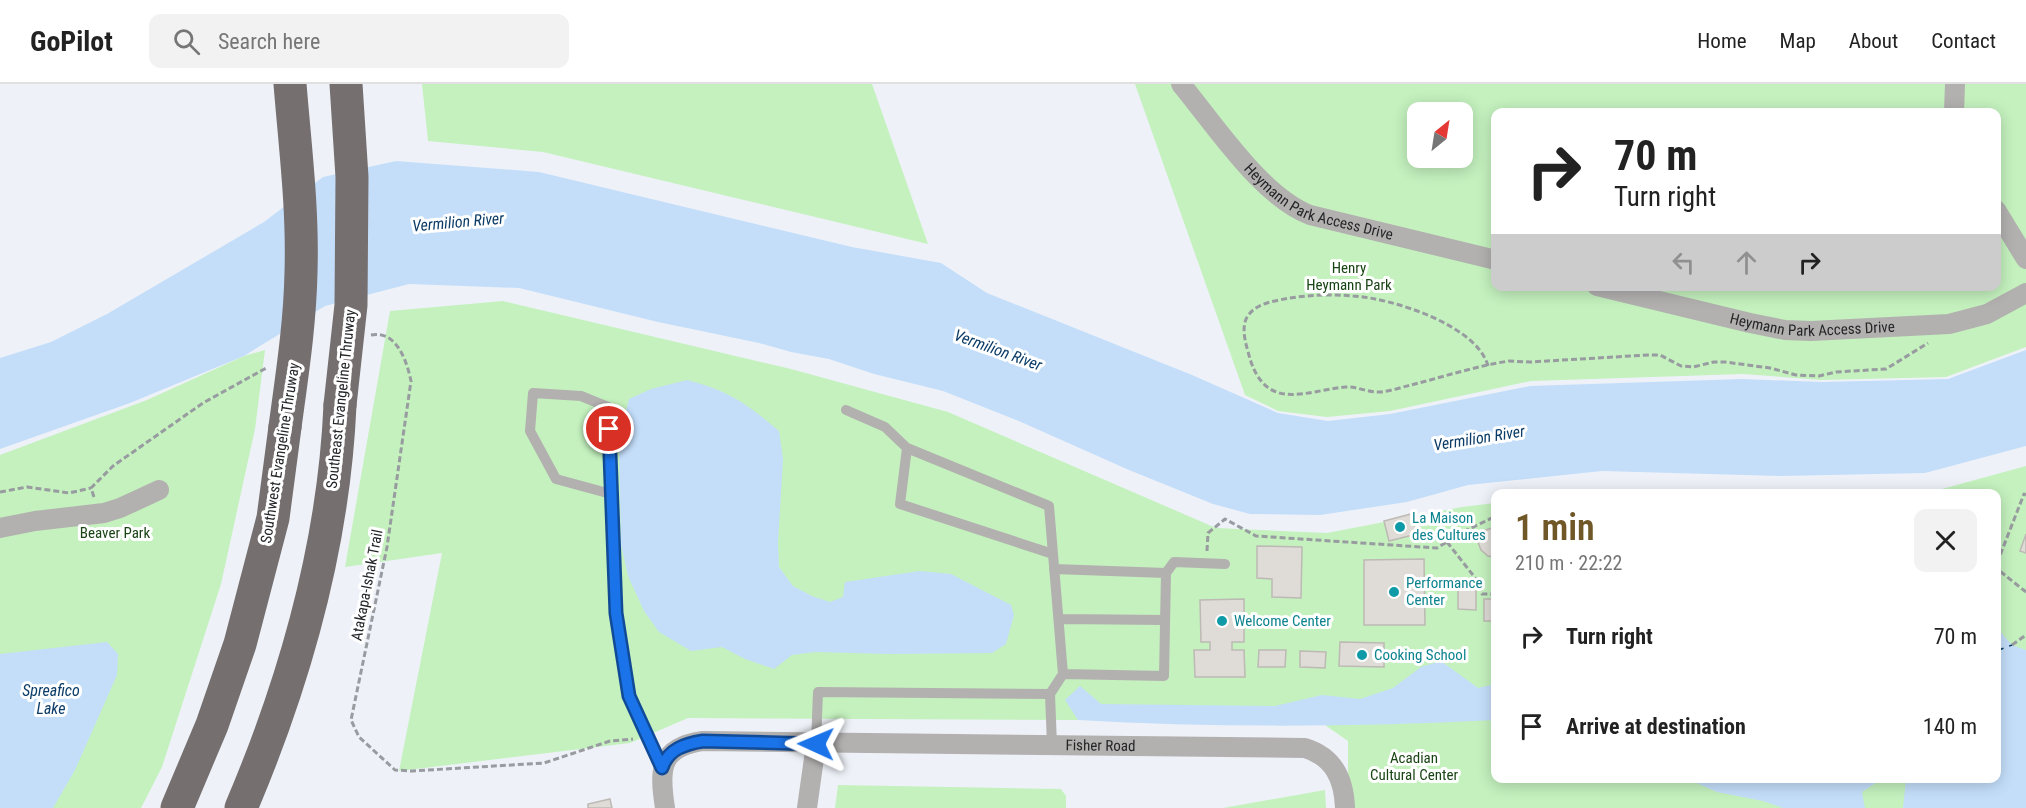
<!DOCTYPE html>
<meta charset="utf-8">
<style>
body{margin:0;font-family:"Roboto Condensed",sans-serif;background:#f2f2f2;color:#222;height:100vh;display:flex;flex-direction:column;font-size:22px;white-space:nowrap}
*{box-sizing:border-box;margin:0}
p{font-size:20px;color:#767676}
.icon{flex:none;width:33px;height:33px;fill:none;stroke:currentColor;stroke-width:2;stroke-linecap:round;stroke-linejoin:round}
.map{position:relative;flex:1;overflow:hidden}
.details{position:absolute;left:1491px;top:405px;width:510px;height:294px;display:flex;flex-direction:column;background:#fff;border-radius:12px;box-shadow:0 3px 15px #0003}
.details>*{flex:none}
.guide{position:absolute;left:1491px;top:24px;width:510px;height:183px;border-radius:12px;box-shadow:0 3px 15px #0003;background:#fff;color:#222;overflow:hidden}
.needle{width:39px;rotate:30deg}
.buttons{position:absolute;left:1407px;top:18px;display:grid;gap:12px}
.buttons a{display:grid;place-items:center;width:66px;height:66px;border-radius:12px;background:#fff;box-shadow:0 3px 15px #0003;font-size:30px}
.pin{position:absolute;display:grid;place-items:center;width:51px;height:51px;color:#fff;margin:-26px;border:3px solid #fff;border-radius:50%;box-shadow:0 2px 6px #0007}
.me{position:absolute;width:66px;margin:-33px;rotate:271deg;stroke-linejoin:round;filter:drop-shadow(0 0 4px #0008)}
.turn{display:flex;align-items:center;gap:21px;height:126px;padding:0 24px;font-size:27px}
.turn .icon{width:78px;height:78px;stroke-width:2.5}
.turn b{display:block;font-size:42px;line-height:51px}
.lanes{display:flex;align-items:center;height:57px;padding:0 24px;background:#0003;justify-content:center;gap:30px;direction:ltr}
.lanes .off{opacity:.35}
.round{display:grid;place-items:center;flex:none;width:63px;height:63px;border-radius:12px;background:#f2f2f2}
.head{display:flex;align-items:center;justify-content:space-between;height:102px;padding:0 24px}
h1{font-size:36px;font-weight:600;line-height:45px;color:#6f5728}
ul{padding:0;list-style:none}
li{display:flex;align-items:center;gap:18px;height:90px;padding:0 24px}
li div{flex:1}
li b{display:block;font-size:22px}
li em{font-style:normal}
header{display:flex;align-items:center;gap:36px;box-sizing:border-box;height:84px;padding:0 30px;background:#fff;border-bottom:2px solid #e0e0e0}
header strong{font-size:28px}
nav{display:flex;gap:33px;margin-inline-start:auto;font-size:21px}
.search{width:420px;height:54px;background:#f2f2f2;display:flex;align-items:center;gap:15px;box-sizing:border-box;padding:0 21px;border-radius:12px;color:#767676;font-size:22px}
.map>svg:first-child{display:block}
</style>
<header>
<strong>GoPilot</strong>
<div class="search"><svg class="icon" aria-label="search" viewBox="0 0 24 24"><circle cx="10" cy="10" r="6"/><path d="M15 15l6 6"/></svg>Search here</div>
<nav><a>Home</a><a>Map</a><a>About</a><a>Contact</a></nav>
</header>
<div class="map">
<svg width="2026" height="724" viewBox="0 0 2026 724">
<rect width="100%" height="100%" fill="#eef2f8"/>
<path fill="#c4f1be" fill-rule="evenodd" d="M422,0H872L928,160L543,68L428,57Z
M1135,0H2026V263L1946,293L1821,296L1743,290L1531,297L1390,327L1327,333L1278,327L1245,311ZM1418,28H1462V74H1418ZM1496,28H1996V202H1496Z
M503,217L791,285L948,328L1216,444L1327,449L1462,423L1495,419L1496,694H1996V410L1586,409L1631,405H1942L2026,382V724H1348V657L1325,641L1202,622L1078,636L688,634L630,659L399,687L442,469L345,483L390,227Z
M265,266L255,345L221,500L162,683L141,724H0V371L147,316L244,272Z
M838,701L1061,705L1066,712V724H835Z
M1325,706L1326,724H1223Z"/>
<path fill="#c4defa" d="M396,77L539,88L852,163L941,179L987,209L1192,291L1278,329L1328,337L1390,330L1530,302L1742,295L1822,298L1948,295L2026,266V362L1925,389L1782,392L1602,387L1468,401L1407,418L1320,431L1250,430L1213,420L1129,386L1021,338L943,307L874,290L829,275L791,268L759,259L658,238L519,204L409,200L325,222L244,272L130,319L0,365V274L51,258L107,230L264,138L323,93Z
M687,296C729,307 746,319 779,347L783,375L778,459L779,483L793,502L812,512L830,518L843,513L845,498L920,487L951,490L1011,521L1014,531L1006,560L992,569L888,570L815,568L792,571L774,585L745,575L722,563L691,567L659,548L644,527L628,492L621,460L619,354L629,315L651,305Z
M1997,544L2012,561L2026,566V724H1903L1906,695L1996,694Z
M107,558L118,570L117,591L75,686L53,724H0V570Z
M1441,577L1478,604L1495,600V636C1357,643 1217,644 1078,636L1065,616L1080,602L1101,620L1275,622L1322,611L1360,615L1393,604L1421,583Z
M1687,695H1882L1862,708L1865,724H1783L1763,717L1717,708Z"/>
<g fill="none" stroke-linecap="round" stroke-linejoin="round">
<path stroke="#0b3c67" stroke-width="1.5" stroke-dasharray="8 6" stroke-linecap="butt" d="M1996,567L2012,561"/>
</g>
<path fill="#dfdbd6" stroke="#bdb9b4" stroke-width="1.5" d="M1411,430L1417,450L1389,457L1384,437Z
M1492,444L1496,445L1494,473L1488,472L1481,466L1478,458L1481,451L1486,446Z
M2026,450V469L2020,467Z
M1257,462L1302,463L1301,514L1272,513V495L1257,494Z
M1424,475L1425,541H1364V476Z
M1458,502H1476V526L1458,525Z
M1244,515V558H1232V566H1244L1245,593H1195L1194,566H1210V558H1201L1200,516Z
M1484,515H1496V537H1484Z
M1340,558L1384,559V583L1339,582Z
M1259,566H1286L1285,583H1258Z
M1300,567L1326,568L1325,584L1300,583Z
M610,715L612,724H588V720Z"/>
<g fill="none" stroke-linecap="round" stroke-linejoin="round">
<path stroke="#989b9f" stroke-width="3" stroke-dasharray="6 3" stroke-linecap="butt" d="M371,251C397,246 407,278 411,297L387,463L351,636L359,653L395,686L412,687L544,679L610,657L633,655
M1488,282C1477,241 1391,214 1353,212C1332,210 1311,211 1290,214C1274,217 1254,219 1246,235C1241,248 1247,263 1250,275C1267,328 1305,307 1345,303C1357,302 1368,309 1381,308C1391,307 1402,303 1411,301C1443,293 1476,282 1509,277L1530,278L1648,271H1660L1681,282L1693,283L1714,278H1725L1770,284L1796,291L1819,292L1836,288L1886,285L1928,259
M0,408L27,403L69,409L91,404
M94,413L91,404L113,382L203,319L268,283
M1447,458L1480,500L1482,510H1496
M1207,467L1208,449L1225,435L1256,452L1437,464L1463,448L1496,432
M1997,479L2024,410L2026,411
M1997,479L2001,488L2026,508
M2012,561L2026,551"/>
<path stroke="#b3b0b0" stroke-width="10" d="M846,326L885,343L907,364
M611,410L556,395L530,347L533,309L581,312L608,323L616,529L629,612L662,685
M1054,485L1166,489L1164,592L1063,590
M1166,489L1174,478L1225,480
M1059,535L1165,536
M816,660L818,608L1050,610
M1052,661L1050,610L1063,590L1049,422L907,364L900,420L1053,470"/>
<g stroke="#b3b0b0" stroke-width="20">
<path id="s1" d="M1181,0C1215,41 1261,112 1310,131L1496,176"/>
<path d="M1954,28L1955,0"/>
<path d="M1996,126L2026,175"/>
<path id="s2" d="M1597,202L1750,239L1785,246L1811,247L1949,240L1987,230L2026,209"/>
<path d="M0,444L35,437L104,429L120,424L159,406"/>
<path id="s3" d="M665,724C659,686 659,663 703,657L1305,664C1334,673 1344,695 1345,724"/>
<path d="M807,724L816,660"/>
</g>
<path stroke="#766f6f" stroke-width="33" d="M177,724L212,641L240,560L273,434L285,343
M241,724C295,597 334,459 340,321"/>
<path stroke="#766f6f" stroke-width="33" d="M340,321L351,221L352,93L346,0
M285,343C292,291 300,240 301,188C303,125 295,62 290,0"/>
</g>
<g fill="none" stroke-linecap="round" stroke-linejoin="round">
<defs>
<path id="route" d="M609,345L616,529L629,612L662,684C668,665 685,660 703,657L816,660"/>
</defs>
<use href="#route" stroke="#114b97" stroke-width="15"/>
<use href="#route" stroke="#1a73e8" stroke-width="10"/>
</g>
<g fill="#0f9aa8" stroke="#fff" stroke-width="2">
<circle cx="1400" cy="443" r="6"/>
<circle cx="1394" cy="508" r="6"/>
<circle cx="1222" cy="537" r="6"/>
<circle cx="1362" cy="571" r="6"/>
</g>
<g text-anchor="middle" dominant-baseline="central" stroke-width="6" stroke-linejoin="round" paint-order="stroke">
<g font-size="15" fill="#232527" stroke="#fff">
<text stroke="none"><textPath href="#s1" startOffset="188">Heymann Park Access Drive</textPath></text>
<text stroke="none"><textPath href="#s2" startOffset="220">Heymann Park Access Drive</textPath></text>
<text transform="translate(341 315) rotate(-84)">Southeast Evangeline Thruway</text>
<text transform="translate(280 369) rotate(-81)">Southwest Evangeline Thruway</text>
<text transform="translate(367 501) rotate(-79)">Atakapa-Ishak Trail</text>
<text stroke="none"><textPath href="#s3" startOffset="489">Fisher Road</textPath></text>
</g>
<g font-size="15" fill="#194414" stroke="#fff">
<text x="1349" y="184">Henry<tspan x="1349" dy="17">Heymann Park</tspan></text>
<text x="115" y="449">Beaver Park</text>
<text x="1414" y="674">Acadian<tspan x="1414" dy="17">Cultural Center</tspan></text>
</g>
<g font-size="15" fill="#0d838f" stroke="#fff" text-anchor="start">
<text x="1412" y="434">La Maison<tspan x="1412" dy="17">des Cultures</tspan></text>
<text x="1406" y="499">Performance<tspan x="1406" dy="17">Center</tspan></text>
<text x="1234" y="537">Welcome Center</text>
<text x="1374" y="571">Cooking School</text>
</g>
<g font-size="16" font-style="italic" fill="#0b3c67" stroke="#fff">
<text transform="translate(458 138) rotate(-5)">Vermilion River</text>
<text transform="translate(998 266) rotate(20)">Vermilion River</text>
<text transform="translate(1479 354) rotate(-9)">Vermilion River</text>
<text x="51" y="606">Spreafico<tspan x="51" dy="18">Lake</tspan></text>
</g>
</g>
</svg>
<div class="buttons">
<a><svg class="needle" viewBox="-14 -14 28 28"><path d="M0-13l5 13h-10z" fill="#e53935"/><path d="M0 13l5-13h-10z" fill="#767676"/></svg></a>
</div>
<div class="pin" style="left:609px;top:345px;background:#d93025"><svg class="icon" aria-label="arrive" viewBox="0 0 24 24"><path d="M6 21V4h12l-3 4 3 4H6"/></svg></div>
<svg class="me" style="left:816px;top:660px" viewBox="-20 -20 40 40"><path d="M0-17L14 15 0 8-14 15z" fill="#1a73e8" stroke="#fff" stroke-width="4"/></svg>
<div class="guide">
<div class="turn"><svg class="icon" aria-label="right" viewBox="0 0 24 24"><path d="M7 20v-9h11M14 6l5 5-5 5"/></svg><div><b>70 m</b>Turn right</div></div>
<div class="lanes"><svg class="icon off" aria-label="left" viewBox="0 0 24 24"><path d="M17 20v-9H6M10 6l-5 5 5 5"/></svg><svg class="icon off" aria-label="ahead" viewBox="0 0 24 24"><path d="M12 20V5M6 11l6-6 6 6"/></svg><svg class="icon" aria-label="right" viewBox="0 0 24 24"><path d="M7 20v-9h11M14 6l5 5-5 5"/></svg></div>
</div>
<section class="details">
<div class="head"><div><h1>1 min</h1><p>210 m · 22:22</p></div><a class="round"><svg class="icon" aria-label="close" viewBox="0 0 24 24"><path d="M6 6l12 12M18 6L6 18"/></svg></a></div>
<ul>
<li><svg class="icon" aria-label="right" viewBox="0 0 24 24"><path d="M7 20v-9h11M14 6l5 5-5 5"/></svg><div><b>Turn right</b></div><em>70 m</em></li>
<li><svg class="icon" aria-label="arrive" viewBox="0 0 24 24"><path d="M6 21V4h12l-3 4 3 4H6"/></svg><div><b>Arrive at destination</b></div><em>140 m</em></li>
</ul>
</section>
</div>
